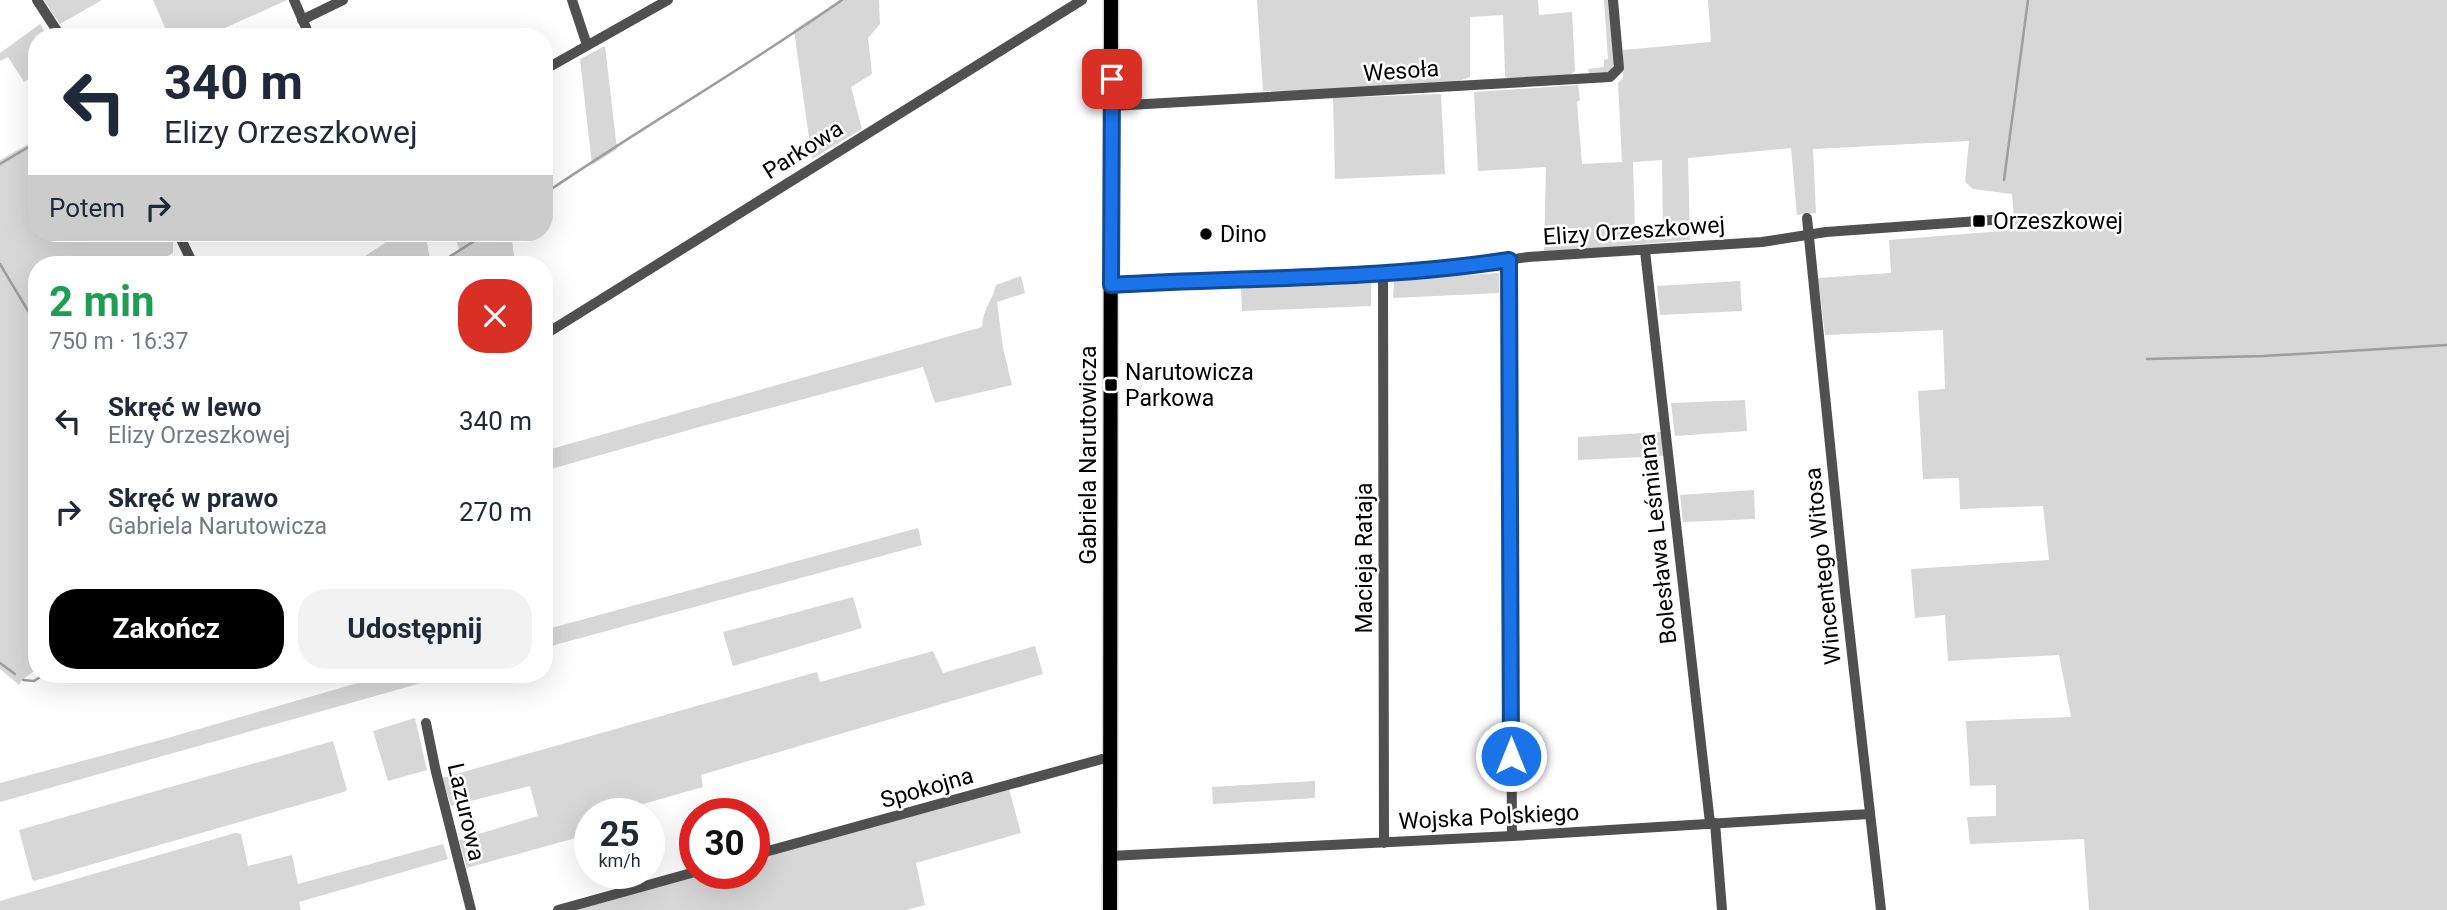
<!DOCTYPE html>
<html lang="pl">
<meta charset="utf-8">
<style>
body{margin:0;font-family:Roboto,sans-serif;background:#f2f2f3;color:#1f2937;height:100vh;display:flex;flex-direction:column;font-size:26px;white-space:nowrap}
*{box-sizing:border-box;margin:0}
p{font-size:23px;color:#747a83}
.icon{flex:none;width:38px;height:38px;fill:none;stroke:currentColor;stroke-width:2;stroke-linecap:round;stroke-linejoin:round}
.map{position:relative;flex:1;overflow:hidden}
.sheet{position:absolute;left:28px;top:256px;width:525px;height:427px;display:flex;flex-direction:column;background:#fff;border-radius:28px;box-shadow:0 7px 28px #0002}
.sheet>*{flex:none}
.banner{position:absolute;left:28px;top:28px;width:525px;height:214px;border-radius:28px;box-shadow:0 7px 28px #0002;background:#fff;color:#1f2937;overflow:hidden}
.speed{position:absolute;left:574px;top:798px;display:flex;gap:14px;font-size:35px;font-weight:700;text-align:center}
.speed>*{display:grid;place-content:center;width:91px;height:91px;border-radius:50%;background:#fff;box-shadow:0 7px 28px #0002;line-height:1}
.speed small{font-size:18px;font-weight:400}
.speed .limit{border:10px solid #d22;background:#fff;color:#111}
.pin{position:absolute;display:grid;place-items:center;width:60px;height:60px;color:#fff;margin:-30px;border-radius:14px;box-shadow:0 4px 10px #0006}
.me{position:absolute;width:77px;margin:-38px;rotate:0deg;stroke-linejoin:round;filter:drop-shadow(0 0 5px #0008)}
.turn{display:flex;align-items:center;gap:24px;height:147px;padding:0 21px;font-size:32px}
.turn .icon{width:91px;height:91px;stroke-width:2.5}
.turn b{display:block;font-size:49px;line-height:60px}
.then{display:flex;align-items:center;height:66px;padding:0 21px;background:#0003;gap:14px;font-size:26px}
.round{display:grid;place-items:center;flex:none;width:74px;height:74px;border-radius:28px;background:#f2f2f3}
.headline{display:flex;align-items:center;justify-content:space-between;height:119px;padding:0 21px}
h1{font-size:42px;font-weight:700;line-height:52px;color:#1e9e55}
.button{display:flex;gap:14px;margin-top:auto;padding:14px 21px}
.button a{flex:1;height:80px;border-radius:28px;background:#000;color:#fff;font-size:28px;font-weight:700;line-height:80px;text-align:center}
.button a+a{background:#f2f2f3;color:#1f2937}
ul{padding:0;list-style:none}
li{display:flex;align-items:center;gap:21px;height:91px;padding:0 21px}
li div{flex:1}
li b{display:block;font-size:26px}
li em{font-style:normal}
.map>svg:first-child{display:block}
</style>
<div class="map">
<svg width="2447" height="910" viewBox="0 0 2447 910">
<rect width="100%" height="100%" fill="#fff"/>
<path fill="#d7d7d7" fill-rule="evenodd" d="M44,0H102L60,24Z
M153,0H287L205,37H169Z
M840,0H879L880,24L868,38L872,74L851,87L862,129L812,159L794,30Z
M1257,0H1538L1539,15L1572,12L1575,71L1569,76L1510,80L1505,76L1503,15L1470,17V77L1456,82L1346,90L1263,91Z
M1604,0H1609L1614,64L1609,73L1589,74L1588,69L1604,67V60L1608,59Z
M1708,0H2447V910H2089L2084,839L1970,844L1967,817L1996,816V785L1970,786L1966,721L2071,717L2059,655L1948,661L1945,615L1915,618L1911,569L2049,560L2043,506L1960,509L1959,478L1923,479L1918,391L1945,389L1943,330L1825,335L1818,278L1891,273L1889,240L2015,230L2012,194L1973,189L1965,182L1969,141L1813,149L1816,213L1797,215L1791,148L1688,158L1690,240L1544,252L1546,167L1478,171L1474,92L1578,85L1580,100L1577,102L1582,164L1622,162L1618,83L1623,78V50L1711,42ZM1662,160L1663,231L1635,232L1633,162Z
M40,24L48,37H37V74L24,82L8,57L0,61V53Z
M605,46L617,149L592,165L580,59Z
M1441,94L1445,174L1335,179L1333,98Z
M37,139V145L34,147L37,152V233H169L173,239V253L154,264H37V669L22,680L19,685L0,669V160Z
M389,233H425L431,264H353L391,239Z
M455,233H511L515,264H434L459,251Z
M1499,273V293L1393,298L1394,280Z
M1021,276L1025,293L997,302L1003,348L1012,385L935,403L923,367L703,426L544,471V451L982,327C984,306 991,304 996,285Z
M1740,281L1742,311L1660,315L1657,286Z
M1371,282V306L1242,311L1241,288Z
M1745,400L1747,431L1675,436L1671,403Z
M1661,432L1664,456L1578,460V437Z
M1754,490L1755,519L1683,522L1680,495Z
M918,528L922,545L544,648V630Z
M853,597L862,628L733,666L723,632Z
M1035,646L1043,674L701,775L703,787L608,814H590V834L467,868L459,840L538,816L530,786L451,806L442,778L817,672L820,682L933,651L943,673Z
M389,674H453L0,802V783L164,739Z
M415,718L427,770L388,781L373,731Z
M333,741L347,790L344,792L34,881L32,879L19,830Z
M1315,781V798L1213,804L1212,787Z
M1009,789L1021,833L916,863L925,905L906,910H575L709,873H754V860Z
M235,833L241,834L248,866L292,855L298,884L443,844L448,859L299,902L301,910H0V901Z"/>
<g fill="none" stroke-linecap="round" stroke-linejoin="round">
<path stroke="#9e9e9e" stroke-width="2.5" d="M0,164L37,142
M2004,180L2028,0
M544,194C642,127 745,68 842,0
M0,264L37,326
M438,264L487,233
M2147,359L2264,356L2447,345
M0,663L15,674
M23,680L34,681L45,674"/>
<defs>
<path id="primary" d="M1110,910L1111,0"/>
</defs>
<use href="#primary" stroke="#dbdbdb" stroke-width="17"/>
<path stroke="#505050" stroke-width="10" d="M37,0L61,37
M294,0L310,37
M572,0L587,45
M302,20L343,0
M544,70L668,0
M1112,106L1610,77L1619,68L1613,0
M1807,218L1845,592L1881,910
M178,233L193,264
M1645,251L1710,823
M1509,260L1512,836
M1383,272L1384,843
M1111,285L1467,266L1528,257L1762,242L1826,232L1992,220
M544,335L1082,0
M426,723L436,772L471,910
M1715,823L1722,910
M754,855L1102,759H1110
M1110,856L1512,836L1869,814
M558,910L695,872"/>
<use href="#primary" stroke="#000" stroke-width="14"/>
</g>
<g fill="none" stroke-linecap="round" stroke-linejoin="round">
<defs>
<path id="route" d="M1112,79L1111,285C1243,277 1378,280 1509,260L1511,756"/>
</defs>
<use href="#route" stroke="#114b97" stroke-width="18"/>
<use href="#route" stroke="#1a73e8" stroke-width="12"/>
</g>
<g fill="#000" stroke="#fff" stroke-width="2.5">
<rect x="1972" y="214" width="14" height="14" rx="3.5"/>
<circle cx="1206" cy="234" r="7"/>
<rect x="1104" y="378" width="14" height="14" rx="3.5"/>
</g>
<g text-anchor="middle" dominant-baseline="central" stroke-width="5" stroke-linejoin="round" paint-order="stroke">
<g font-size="23" fill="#000" stroke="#fff">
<text transform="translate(1401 71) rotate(-4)">Wesoła</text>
<text transform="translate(803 150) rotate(-32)">Parkowa</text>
<text transform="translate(1634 231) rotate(-4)">Elizy Orzeszkowej</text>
<text transform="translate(1088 455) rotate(-90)">Gabriela Narutowicza</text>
<text transform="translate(1658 539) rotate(-96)">Bolesława Leśmiana</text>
<text transform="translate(1364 558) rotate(-90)">Macieja Rataja</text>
<text transform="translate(1823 566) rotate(-96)">Wincentego Witosa</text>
<text transform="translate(927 788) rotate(-16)">Spokojna</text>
<text transform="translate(466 812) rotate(77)">Lazurowa</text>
<text transform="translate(1489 817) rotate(-3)">Wojska Polskiego</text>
</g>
<g font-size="23" fill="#000" stroke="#fff" text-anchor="start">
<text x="1993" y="221">Orzeszkowej</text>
<text x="1220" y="234">Dino</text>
<text x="1125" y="372">Narutowicza<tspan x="1125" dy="26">Parkowa</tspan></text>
</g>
</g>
</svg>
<div class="speed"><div>25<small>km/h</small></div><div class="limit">30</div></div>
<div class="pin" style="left:1112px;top:79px;background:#d93025"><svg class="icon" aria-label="arrive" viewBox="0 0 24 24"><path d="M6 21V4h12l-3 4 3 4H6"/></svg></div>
<svg class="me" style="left:1511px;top:756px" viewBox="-20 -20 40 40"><circle r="17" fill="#1a73e8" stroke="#fff" stroke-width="3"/><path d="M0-11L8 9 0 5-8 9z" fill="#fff"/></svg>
<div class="banner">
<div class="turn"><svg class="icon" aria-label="left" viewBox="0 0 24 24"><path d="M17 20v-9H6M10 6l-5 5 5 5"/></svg><div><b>340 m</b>Elizy Orzeszkowej</div></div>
<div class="then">Potem<svg class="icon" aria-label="right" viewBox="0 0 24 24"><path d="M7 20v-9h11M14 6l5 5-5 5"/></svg></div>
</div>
<section class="sheet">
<div class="headline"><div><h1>2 min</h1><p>750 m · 16:37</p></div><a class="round" style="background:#d93025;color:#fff"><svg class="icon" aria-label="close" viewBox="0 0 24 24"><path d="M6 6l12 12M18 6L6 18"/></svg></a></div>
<ul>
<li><svg class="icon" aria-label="left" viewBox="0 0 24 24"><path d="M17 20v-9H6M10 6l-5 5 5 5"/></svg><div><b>Skręć w lewo</b><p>Elizy Orzeszkowej</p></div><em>340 m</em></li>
<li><svg class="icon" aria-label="right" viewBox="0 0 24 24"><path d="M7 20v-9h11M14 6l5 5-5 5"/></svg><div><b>Skręć w prawo</b><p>Gabriela Narutowicza</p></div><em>270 m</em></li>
</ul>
<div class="button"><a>Zakończ</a><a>Udostępnij</a></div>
</section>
</div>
